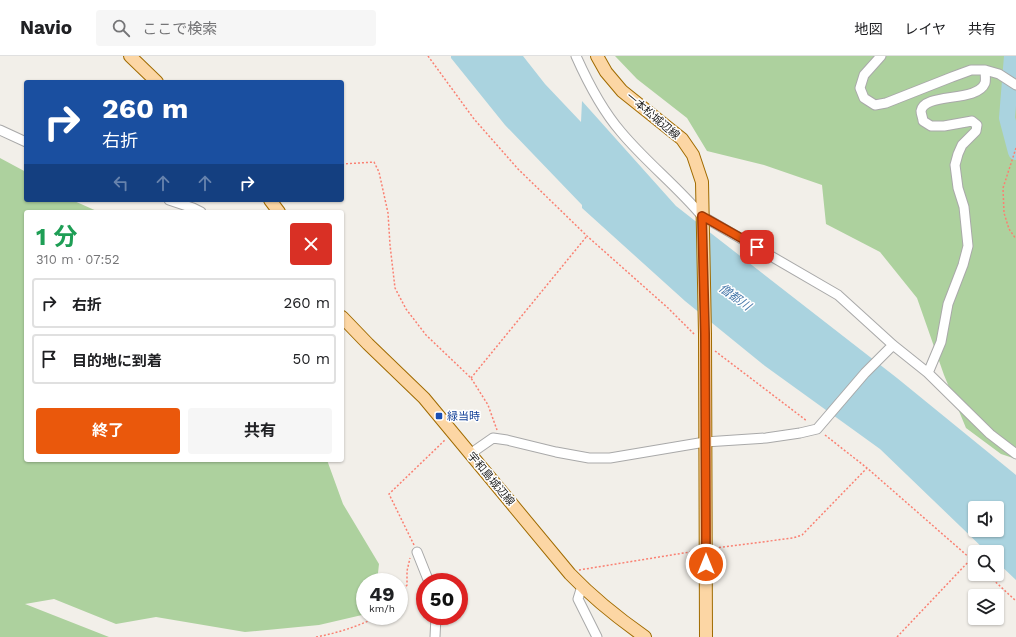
<!DOCTYPE html>
<html lang="ja">
<meta charset="utf-8">
<style>
body{margin:0;font-family:"Work Sans","Noto Sans JP",sans-serif;background:#f6f6f6;color:#202124;height:100vh;display:flex;flex-direction:column;font-size:15px;white-space:nowrap}
*{box-sizing:border-box;margin:0}
p{font-size:13px;color:#757577}
.icon{flex:none;width:22px;height:22px;fill:none;stroke:currentColor;stroke-width:2;stroke-linecap:round;stroke-linejoin:round}
.map{position:relative;flex:1;overflow:hidden}
.details{position:absolute;left:24px;top:154px;width:320px;height:252px;display:flex;flex-direction:column;background:#fff;border-radius:4px;box-shadow:0 1px 3px #0004}
.details>*{flex:none}
.hud{position:absolute;left:24px;top:24px;width:320px;height:122px;border-radius:4px;box-shadow:0 1px 3px #0004;background:#1a4fa0;color:#fff;overflow:hidden}
.controls{position:absolute;left:968px;top:445px;display:grid;gap:8px}
.controls a{display:grid;place-items:center;width:36px;height:36px;border-radius:4px;background:#fff;box-shadow:0 1px 3px #0004;font-size:20px}
.speed{position:absolute;left:356px;top:517px;display:flex;gap:8px;font-size:20px;font-weight:700;text-align:center}
.speed>*{display:grid;place-content:center;width:52px;height:52px;border-radius:50%;background:#fff;box-shadow:0 1px 3px #0004;line-height:1}
.speed small{font-size:10px;font-weight:400}
.speed .limit{border:6px solid #d22;background:#fff;color:#111}
.pin{position:absolute;display:grid;place-items:center;width:34px;height:34px;color:#fff;margin:-17px;border-radius:8px;box-shadow:0 2px 6px #0006}
.me{position:absolute;width:44px;margin:-22px;rotate:0deg;stroke-linejoin:round;filter:drop-shadow(0 0 3px #0008)}
.turn{display:flex;align-items:center;gap:14px;height:84px;padding:0 12px;font-size:18px}
.turn .icon{width:52px;height:52px;stroke-width:2.5}
.turn b{display:block;font-size:28px;line-height:34px}
.lanes{display:flex;align-items:center;height:38px;padding:0 12px;background:#0003;justify-content:center;gap:20px;direction:ltr}
.lanes .off{opacity:.35}
.round{display:grid;place-items:center;flex:none;width:42px;height:42px;border-radius:4px;background:#f6f6f6}
.summary{display:flex;align-items:center;justify-content:space-between;height:68px;padding:0 12px}
h1{font-size:24px;font-weight:700;line-height:30px;color:#1e9e55}
.action{display:flex;gap:8px;margin-top:auto;padding:8px 12px}
.action a{flex:1;height:46px;border-radius:4px;background:#ea580c;color:#fff;font-size:16px;font-weight:700;line-height:46px;text-align:center}
.action a+a{background:#f6f6f6;color:#202124}
ul{padding:0;list-style:none}
li{display:flex;align-items:center;gap:12px;height:50px;margin:0 8px 6px;padding:0 4px;border:2px solid #e0e0e0;border-radius:4px}
li div{flex:1}
li b{display:block;font-size:15px}
li em{font-style:normal}
header{display:flex;align-items:center;gap:24px;box-sizing:border-box;height:56px;padding:0 20px;background:#fff;border-bottom:1px solid #e0e0e0}
header strong{font-size:19px}
nav{display:flex;gap:22px;margin-inline-start:auto;font-size:14px}
.search{width:280px;height:36px;background:#f6f6f6;display:flex;align-items:center;gap:10px;box-sizing:border-box;padding:0 14px;border-radius:4px;color:#757577;font-size:15px}
.map>svg:first-child{display:block}
</style>
<header>
<strong>Navio</strong>
<div class="search"><svg class="icon" aria-label="search" viewBox="0 0 24 24"><circle cx="10" cy="10" r="6"/><path d="M15 15l6 6"/></svg>ここで検索</div>
<nav><a>地図</a><a>レイヤ</a><a>共有</a></nav>
</header>
<div class="map">
<svg width="1016" height="581" viewBox="0 0 1016 581">
<rect width="100%" height="100%" fill="#f2efe9"/>
<path fill="#add19e" d="M615,0H1016V403L1001,398L966,372L944,319L917,242L880,196L826,168L822,129L764,109L707,95L687,62L637,23Z
M0,102L26,116V144H72L99,156H26V404H327L343,448L379,508L377,526H365V556L362,559L319,569L245,576L156,561L116,568L54,543L25,548L109,581H0Z"/>
<path fill="#aad3df" fill-rule="evenodd" d="M451,0H523L545,28L581,66L582,45L676,150L897,322L1016,419V524L997,506V496H987L880,393L765,310L685,245L582,152V149L505,69L451,2ZM975,452H997V474H975Z"/>
<g fill="none" stroke-linecap="round" stroke-linejoin="round">
<path stroke="#aad3df" stroke-width="16" d="M1012,0L1007,62L1016,96"/>
<defs>
<path id="minor" d="M576,0C588,27 602,54 621,76C646,106 677,130 702,160L838,239L893,289L928,317L990,378L1016,398
M881,0L864,19L860,32L864,42L875,49L886,47L952,21L971,14H985L999,18L1016,29
M0,74L26,86
M169,144L193,152L201,156
M928,317L941,286L948,248L963,209L968,190L964,151L958,132L955,109L958,98L962,89L976,75L977,69L972,65L944,70H931L923,65C923,62 921,58 921,55C924,36 977,47 985,27C986,23 985,18 985,14
M470,398L493,382L507,384L556,396L589,402H610L705,386L766,382L800,377L817,373L865,317L893,289
M417,496L429,526
M582,530L578,543L597,581
M435,581L436,560"/>
<path id="major" d="M130,0L157,26
M597,0L606,16L622,35L682,83L693,99L702,126L705,278L706,581
M270,144L279,156
M342,261L368,288L424,342L570,518C593,542 618,562 645,581"/>
</defs>
<use href="#minor" stroke="#a9a9a9" stroke-width="11"/>
<use href="#major" stroke="#a06b00" stroke-width="14"/>
<path stroke="#fa8072" stroke-width="1.5" stroke-dasharray="2 2" stroke-linecap="butt" d="M428,0L474,63L518,113L587,180L668,252L695,279
M1016,92L1003,132L1004,157L1009,173L1016,183
M342,108L374,106L379,116L388,157L390,189L395,232L406,253L426,279L471,322L488,349L497,374
M715,295L807,365
M471,322L587,180
M825,379L867,412
M414,489L389,438L445,384
M715,492L793,482L802,479L867,412L971,503
M579,514L696,495
M987,518L1016,545
M399,540L407,529V515L410,502
M316,581C338,577 359,570 379,560
M897,581L971,503L975,507"/>
<use href="#minor" stroke="#fff" stroke-width="9"/>
<use href="#major" stroke="#fcd6a4" stroke-width="12"/>
</g>
<g fill="none" stroke-linecap="round" stroke-linejoin="round">
<defs>
<path id="route" d="M706,508L705,278L702,160L757,191"/>
</defs>
<use href="#route" stroke="#983908" stroke-width="10"/>
<use href="#route" stroke="#ea580c" stroke-width="7"/>
</g>
<rect fill="#1a4fb4" stroke="#fff" stroke-width="1.5" x="435" y="356" width="8" height="8" rx="2"/>
<g text-anchor="middle" dominant-baseline="central" stroke-width="3" stroke-linejoin="round" paint-order="stroke">
<g font-size="11" fill="#222" stroke="#fff">
<text transform="translate(653 60) rotate(40)">一本松城辺線</text>
<text transform="translate(491 423) rotate(50)">宇和島城辺線</text>
</g>
<g font-size="11" fill="#164399" stroke="#fff" text-anchor="start">
<text x="447" y="360">緑当時</text>
</g>
<g font-size="12" font-style="italic" fill="#4a7aab" stroke="#fff">
<text transform="translate(735 241) rotate(36)">僧都川</text>
</g>
</g>
</svg>
<div class="controls">
<a><svg class="icon" aria-label="sound" viewBox="0 0 24 24"><path d="M4 9h4l5-4v14l-5-4H4zM17 9q2 3 0 6"/></svg></a>
<a><svg class="icon" aria-label="search" viewBox="0 0 24 24"><circle cx="10" cy="10" r="6"/><path d="M15 15l6 6"/></svg></a>
<a><svg class="icon" aria-label="layers" viewBox="0 0 24 24"><path d="M12 4l9 5-9 5-9-5zM3 14l9 5 9-5"/></svg></a>
</div>
<div class="speed"><div>49<small>km/h</small></div><div class="limit">50</div></div>
<div class="pin" style="left:757px;top:191px;background:#d93025"><svg class="icon" aria-label="arrive" viewBox="0 0 24 24"><path d="M6 21V4h12l-3 4 3 4H6"/></svg></div>
<svg class="me" style="left:706px;top:508px" viewBox="-20 -20 40 40"><circle r="17" fill="#ea580c" stroke="#fff" stroke-width="3"/><path d="M0-11L8 9 0 5-8 9z" fill="#fff"/></svg>
<div class="hud">
<div class="turn"><svg class="icon" aria-label="right" viewBox="0 0 24 24"><path d="M7 20v-9h11M14 6l5 5-5 5"/></svg><div><b>260 m</b>右折</div></div>
<div class="lanes"><svg class="icon off" aria-label="left" viewBox="0 0 24 24"><path d="M17 20v-9H6M10 6l-5 5 5 5"/></svg><svg class="icon off" aria-label="ahead" viewBox="0 0 24 24"><path d="M12 20V5M6 11l6-6 6 6"/></svg><svg class="icon off" aria-label="ahead" viewBox="0 0 24 24"><path d="M12 20V5M6 11l6-6 6 6"/></svg><svg class="icon" aria-label="right" viewBox="0 0 24 24"><path d="M7 20v-9h11M14 6l5 5-5 5"/></svg></div>
</div>
<section class="details">
<div class="summary"><div><h1>1 分</h1><p>310 m · 07:52</p></div><a class="round" style="background:#d93025;color:#fff"><svg class="icon" aria-label="close" viewBox="0 0 24 24"><path d="M6 6l12 12M18 6L6 18"/></svg></a></div>
<ul>
<li><svg class="icon" aria-label="right" viewBox="0 0 24 24"><path d="M7 20v-9h11M14 6l5 5-5 5"/></svg><div><b>右折</b></div><em>260 m</em></li>
<li><svg class="icon" aria-label="arrive" viewBox="0 0 24 24"><path d="M6 21V4h12l-3 4 3 4H6"/></svg><div><b>目的地に到着</b></div><em>50 m</em></li>
</ul>
<div class="action"><a>終了</a><a>共有</a></div>
</section>
</div>
